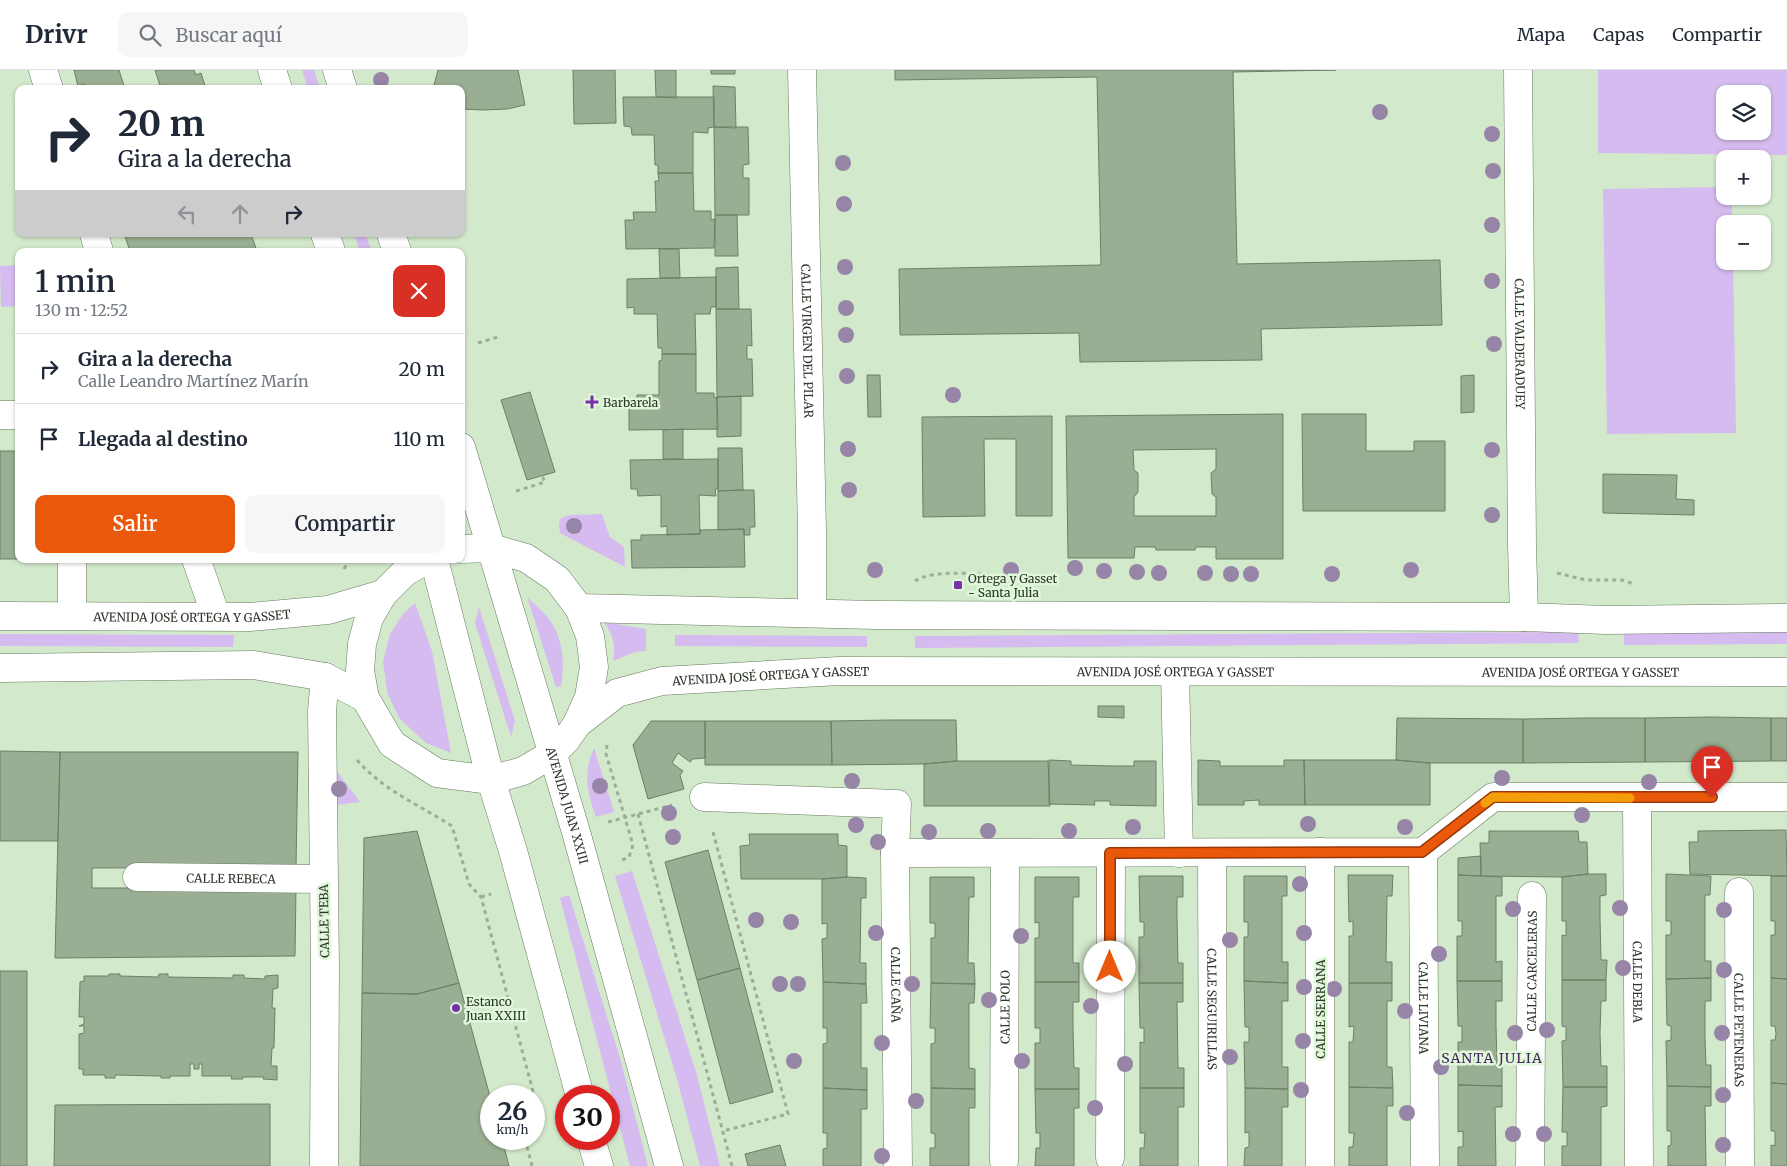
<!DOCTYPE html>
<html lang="es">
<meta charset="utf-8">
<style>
body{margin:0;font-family:Merriweather,serif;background:#f6f6f7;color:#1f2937;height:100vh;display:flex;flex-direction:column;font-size:19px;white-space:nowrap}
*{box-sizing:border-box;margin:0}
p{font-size:16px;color:#747a83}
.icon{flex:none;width:28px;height:28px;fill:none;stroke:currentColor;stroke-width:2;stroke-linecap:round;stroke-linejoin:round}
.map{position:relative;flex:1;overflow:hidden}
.side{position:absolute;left:15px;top:178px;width:450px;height:315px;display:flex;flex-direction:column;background:#fff;border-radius:10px;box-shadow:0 1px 4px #0004}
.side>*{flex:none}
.hud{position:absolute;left:15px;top:15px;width:450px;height:152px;border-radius:10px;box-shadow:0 1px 4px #0004;background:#fff;color:#1f2937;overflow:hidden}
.fabs{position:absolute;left:1716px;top:15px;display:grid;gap:10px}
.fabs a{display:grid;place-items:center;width:55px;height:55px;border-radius:10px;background:#fff;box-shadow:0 1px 4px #0004;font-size:25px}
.speed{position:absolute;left:480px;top:1015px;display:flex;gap:10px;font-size:25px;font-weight:700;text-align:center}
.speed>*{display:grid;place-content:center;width:65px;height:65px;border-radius:50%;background:#fff;box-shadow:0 1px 4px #0004;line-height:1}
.speed small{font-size:12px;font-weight:400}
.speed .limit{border:8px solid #d22;background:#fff;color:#111}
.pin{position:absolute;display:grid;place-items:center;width:42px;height:42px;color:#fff;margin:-51px -21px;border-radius:50% 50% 50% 0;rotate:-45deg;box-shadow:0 0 5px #0007}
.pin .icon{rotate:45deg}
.me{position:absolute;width:55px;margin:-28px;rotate:0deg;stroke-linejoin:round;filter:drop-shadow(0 0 4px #0008)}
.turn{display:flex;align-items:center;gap:18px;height:105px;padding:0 20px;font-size:22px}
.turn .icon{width:65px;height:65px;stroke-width:2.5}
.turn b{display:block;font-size:35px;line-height:42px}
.lanes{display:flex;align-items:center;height:48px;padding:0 20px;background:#0003;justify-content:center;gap:25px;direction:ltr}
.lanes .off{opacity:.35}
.round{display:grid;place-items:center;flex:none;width:52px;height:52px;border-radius:10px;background:#f6f6f7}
.head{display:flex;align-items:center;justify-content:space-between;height:85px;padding:0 20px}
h1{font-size:30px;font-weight:600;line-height:38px}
.cta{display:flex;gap:10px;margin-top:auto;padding:10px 20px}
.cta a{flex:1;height:58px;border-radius:10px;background:#ea580c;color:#fff;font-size:20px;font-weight:600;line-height:58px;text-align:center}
.cta a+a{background:#f6f6f7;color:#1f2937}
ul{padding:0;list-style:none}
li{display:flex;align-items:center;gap:15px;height:70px;padding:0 20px;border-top:1px solid #e0e1e3}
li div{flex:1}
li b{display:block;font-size:19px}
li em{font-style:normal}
header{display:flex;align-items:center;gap:30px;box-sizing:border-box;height:70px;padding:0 25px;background:#fff;border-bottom:1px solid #e0e1e3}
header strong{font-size:24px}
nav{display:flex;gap:28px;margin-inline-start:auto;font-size:18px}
.search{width:350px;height:45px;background:#f6f6f7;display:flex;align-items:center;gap:12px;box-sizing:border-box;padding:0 18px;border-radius:10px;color:#747a83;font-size:19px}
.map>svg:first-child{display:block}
</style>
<header>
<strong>Drivr</strong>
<div class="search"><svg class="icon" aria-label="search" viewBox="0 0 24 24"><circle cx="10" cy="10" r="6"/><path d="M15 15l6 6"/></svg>Buscar aquí</div>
<nav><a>Mapa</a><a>Capas</a><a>Compartir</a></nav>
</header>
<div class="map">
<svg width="1787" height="1096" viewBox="0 0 1787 1096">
<rect width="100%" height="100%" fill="#d3e9cc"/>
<path fill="#d6bbf0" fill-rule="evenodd" d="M302,0H314L320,19H308Z
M1598,0H1787V85L1598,83ZM1725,24H1762V61H1725Z
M1725,117V126H1732V154H1725V191H1733L1736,363L1607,364L1603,119Z
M354,164H366L371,181H360Z
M19,195V236L1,237L0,196Z
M602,444L610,467L624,477L625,497L560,463L559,454L561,448L570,445Z
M527,527C534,534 543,541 549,549C563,567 565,594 561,616L556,617Z
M415,533L432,581L451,683L426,673L399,648L387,622L383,591L390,564L403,544Z
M479,537L515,651L511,667L475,553Z
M604,552L646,559V581L635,582L613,591C616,575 613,565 604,552Z
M1787,561V574L1624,575V562Z
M1578,562L1579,573L915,578V566Z
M0,564L234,565L233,577L0,576Z
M675,565L867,566V577L675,576Z
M594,678L614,742L596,747C587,722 583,703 594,678Z
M328,689L360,732L329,736Z
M632,801L696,1002L720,1096H700L677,1009L615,806Z
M569,825L620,988L648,1096H630L560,828Z"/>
<path fill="#99ae92" stroke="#6c8065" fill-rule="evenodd" d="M74,0H119L125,19H86L84,14L78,16Z
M155,0H194L196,5L201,3L206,19H161Z
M438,0H518L525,35L507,39L482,40L461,39V19H433Z
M573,0H615L616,53L574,54Z
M655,0H676V28L656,27Z
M711,0H735V4H711Z
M895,0H1336L1233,2L1237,194L1440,190L1442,255L1261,259L1262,290L1080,292L1079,263L900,265L899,199L1101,195L1097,7L895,10Z
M713,16L735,17L736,58L714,57Z
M623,27H714V57L708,58V63L693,62V103H658V95H655L654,65H632L631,57L624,56Z
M714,57H748L749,94L743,95V108H749V145H715Z
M658,103H693L694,141H711V150L715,149L714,178L626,179L625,150H634L633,142H656L655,111H659Z
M715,145H737L738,186H715Z
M124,164H251L257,181H130Z
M659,179H679L680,208H660Z
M738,197L739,239H716V198Z
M716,207V237H711L710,244H695L696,284H662V278H658L657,244H634V237L627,238V209Z
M716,239H751L752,276L747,275V289H752L753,326L717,327Z
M662,284H696V323H714V328L717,327L718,359L629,360V331H637V325H659V291L662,290Z
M867,305H880L881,347H868Z
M1474,305V342L1461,343V306Z
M530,322L555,402L527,410L501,330Z
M741,326V366L717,367V327Z
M1283,344V489H1216V477H1196L1195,480H1156L1155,477H1135L1134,488H1068L1066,346ZM1216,379V399L1211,403L1212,424L1216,427V446H1134V427L1138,422V403L1134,400L1133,380Z
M1302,344H1366V381H1414V371H1445V441H1303Z
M1052,346V446H1016V369H984L985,446L923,447L922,347Z
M683,359V389H663V360Z
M718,378H742L743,420L718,421Z
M0,381H19V489H0Z
M718,389V419H715L716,426L699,425L700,464L667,465V456L661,457V425L638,426L637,419H631L630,390Z
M1603,404L1677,405L1676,429L1694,430V445L1603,443Z
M743,420H754L755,457H750V465H744V459L718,460V421Z
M744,459L745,497L632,498L631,470H641V465L700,464V460Z
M1098,636H1124V648L1098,647Z
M1710,647L1771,648V691L1645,692V648Z
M1397,648L1523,649V693H1430L1396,690Z
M1586,648H1645V692L1523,693V649Z
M1771,648H1787V691H1771Z
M890,650H956L957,691L924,694L832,695L831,651Z
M651,651H705V688L693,689L690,692L678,683L672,693L683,701L680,705L684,719L648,729L633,675Z
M705,651H831L832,695H705Z
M0,681L60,682L58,771H0Z
M60,682H298L296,797L92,798V818H296L295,886L55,888Z
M1049,690L1071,691V695L1114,696H1134V691H1156V736L1110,735V731H1094L1095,735L1049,734Z
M1198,690L1220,691V696H1284V690H1304L1305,735H1259V730L1244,731V735H1198Z
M1304,690H1396L1430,693V735H1305Z
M957,691H1048L1050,736H924V694Z
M1786,760L1787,806L1690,804L1689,772H1698V761Z
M417,761L459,913L417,924L362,923L364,768Z
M1489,761H1578L1579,772H1587L1588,804L1562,807L1481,806L1480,773H1489Z
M749,764H838V775L847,776V807L822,809H741L740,776L750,775Z
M708,780L740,898L697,910L665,792Z
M1481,786V806L1458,805V788Z
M1588,804H1606V825L1600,826V849L1601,890H1607L1606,910H1562V865L1566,866V851H1562V807Z
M1666,804L1711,806L1710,825H1705V891H1711V908L1666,909V865H1671V851H1666Z
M1348,805H1393L1392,826H1387L1386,892H1392V913H1349V866H1353V851L1349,852Z
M1458,805L1502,807V826H1496V892L1502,891V911H1457V866H1462V851H1458Z
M1139,806H1183V827H1177V848L1178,893H1183V913H1139V867H1144V852H1140Z
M1244,806H1287V826H1282V892H1288V913L1244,911V867H1248V852H1244Z
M1771,806H1787V909L1771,908V865H1775V851H1771Z
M847,807L866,808V828H861L860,893H866V914L823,912L822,869L827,868V853L822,854V809Z
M930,807H974V827H969L968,893H974L975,914L931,913V868H935V853H930Z
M1035,807H1079V827H1073V893H1079V912H1035V868H1039V852L1035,853Z
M740,898L773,1022L730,1034L697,910Z
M0,901H27V1096H0Z
M109,904H120V906L158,907L159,904H168V907L233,908V905H244V908L265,909V906L278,905V918L273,919L272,938H275L274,978H272L271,996H277V1010L263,1009L264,1007H242L243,1009H231L232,1006H202V994H199V999H194V994H190V1006H170V1008H161V1006L115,1005V1008H105V1005H83V999H79V964L84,963V956H79L84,954V947H79L80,912L84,911V906H109Z
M1711,908V931H1705V967L1706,995H1711V1017L1667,1016L1666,971L1671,970V956L1667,955L1666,909Z
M1771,908L1787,909V1014L1771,1013V970H1775L1776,964L1775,956H1771Z
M1562,910H1606V931H1601L1600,963L1601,996H1607V1017H1563L1562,971L1566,970V957L1562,956Z
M1244,911L1288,913V931H1282V997H1288V1019L1245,1018L1244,972H1249V957H1245Z
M1457,911H1502V931H1496V955L1497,998L1502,997V1016L1458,1015V972H1462V956H1458Z
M823,912L866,914L867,933H861V998H867V1020L823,1018V974L827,973V958H823Z
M1035,912H1079V932H1073V956L1074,998H1079V1019H1035V973H1040V958H1035Z
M459,913L491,1030V1069H502L509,1096H360L362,923L417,924Z
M931,913L975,914L974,933H969V998L975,999V1019L931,1018V974L935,973V958H930Z
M1139,913H1183V932H1177L1178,998H1184V1018H1140V972L1144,973V958H1140Z
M1349,913H1392V931H1387V997H1392L1393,1018L1349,1017V972H1353L1354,956L1349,957Z
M1771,1013L1787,1014V1096H1771V1075L1775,1076V1061H1771Z
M1458,1015L1502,1016V1037H1495L1496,1096H1458V1077H1463V1061L1458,1062Z
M1667,1016L1711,1017V1036H1705L1706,1096H1668V1076L1671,1075V1061H1667Z
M1349,1017L1393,1018V1036H1387V1096H1349V1077H1353L1354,1063H1349Z
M1563,1017H1607V1036L1601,1037V1096H1562V1076H1567V1062H1562Z
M823,1018L867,1020V1039H861V1096H823V1079L827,1078V1063H823Z
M931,1018L975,1019V1038H969V1096H930V1078H935V1064L931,1063Z
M1140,1018H1184V1037H1178V1096H1140V1078H1144L1145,1063H1140Z
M1245,1018L1288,1019V1037H1282V1096H1244L1245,1078L1249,1077V1062L1245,1063Z
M1035,1019H1079V1038H1074V1096H1035L1036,1078H1040V1063H1036Z
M270,1034V1096H54L55,1035Z
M780,1075L786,1096H748L745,1084Z"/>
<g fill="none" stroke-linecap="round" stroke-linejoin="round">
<defs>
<g id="minor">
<path d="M43,0L49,19"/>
<path id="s1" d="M802,0L812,462V542"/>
<path id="s2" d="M1518,0L1522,475L1524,547"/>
<path d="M94,164L99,181"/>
<path d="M0,345H19"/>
<path d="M72,489V546"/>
<path d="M196,489L216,546"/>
<path d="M1175,602L1179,783"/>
<path id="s3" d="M704,727L897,734L895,783L898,1096"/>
<path id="s4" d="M1637,728L1639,1096"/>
<path id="s5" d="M1423,782L1425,1096"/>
<path d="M895,783L1423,782L1493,727H1787"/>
<path id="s6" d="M1212,783L1213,1096"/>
<path id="s7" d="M137,807L323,809"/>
<path id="s8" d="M1739,822L1740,1096"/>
<path d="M1110,1088L1111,783"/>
<path id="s9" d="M1004,1091L1005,783"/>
<path d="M324,1096L325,896L322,641L325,607"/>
<path d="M1320,1096V782"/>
<path id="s10" d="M1530,1096L1532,826"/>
</g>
<g id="major">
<path d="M272,0L278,19"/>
<path d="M337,0L343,19"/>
<path d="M325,164L331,181"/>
<path d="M391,164L397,181"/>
<path id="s11" d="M461,377L576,762L669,1096"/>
<path d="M428,489L405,502L383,524L369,548L362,574L360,601L365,628L392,674L437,703L491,710L523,701L552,684L566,670L577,654L589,627L594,597L590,566L579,538L557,509L526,488L491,478L461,479"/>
<path d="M434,489L491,710L513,781L580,1026"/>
<path d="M579,538L875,545L1524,547L1606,550L1787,548"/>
<path id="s12" d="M0,546L250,547L328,540L383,524"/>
<path d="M0,598L254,595L325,607L365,628"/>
<path id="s13" d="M577,654L617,623L662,611L839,601L1787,602"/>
<path d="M591,1069L599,1096"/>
</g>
</defs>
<use href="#minor" stroke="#667a5f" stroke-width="29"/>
<use href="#major" stroke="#667a5f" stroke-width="29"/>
<path stroke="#9cae96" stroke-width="3" stroke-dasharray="4 4" stroke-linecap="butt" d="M478,273L498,267
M516,421L545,412L542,406
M344,499L350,489
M1557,503L1586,510H1622L1634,514
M915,511C934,498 991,504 1014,509
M607,675L606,684L633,775L629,787L620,791
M357,690C383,720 419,735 452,756L469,814L481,827L538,1040L534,1051
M638,744L732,1096
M608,752L672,735
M713,762L788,1044L723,1061
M481,827L491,824
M527,1069L526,1073L532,1096"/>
<use href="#minor" stroke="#fff" stroke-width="28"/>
<use href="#major" stroke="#fff" stroke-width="28"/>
</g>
<g fill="#9685a6">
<circle cx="381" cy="10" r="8"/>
<circle cx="1380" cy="42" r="8"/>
<circle cx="1492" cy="64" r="8"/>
<circle cx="843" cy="93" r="8"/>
<circle cx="1493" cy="101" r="8"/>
<circle cx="844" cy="134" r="8"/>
<circle cx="1492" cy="155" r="8"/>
<circle cx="845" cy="197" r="8"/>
<circle cx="1492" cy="211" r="8"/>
<circle cx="846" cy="238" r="8"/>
<circle cx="846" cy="265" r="8"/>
<circle cx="1494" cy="274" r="8"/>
<circle cx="847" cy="306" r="8"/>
<circle cx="953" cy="325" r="8"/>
<circle cx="848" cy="379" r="8"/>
<circle cx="1492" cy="380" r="8"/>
<circle cx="849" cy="420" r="8"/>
<circle cx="1492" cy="445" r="8"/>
<circle cx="574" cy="456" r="8"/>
<circle cx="1075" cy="498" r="8"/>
<circle cx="875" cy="500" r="8"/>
<circle cx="1011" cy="500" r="8"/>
<circle cx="1411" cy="500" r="8"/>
<circle cx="1104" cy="501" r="8"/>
<circle cx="1137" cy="502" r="8"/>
<circle cx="1159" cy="503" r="8"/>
<circle cx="1205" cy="503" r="8"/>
<circle cx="1231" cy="504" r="8"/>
<circle cx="1251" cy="504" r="8"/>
<circle cx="1332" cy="504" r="8"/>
<circle cx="1502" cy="708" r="8"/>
<circle cx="852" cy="711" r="8"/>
<circle cx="1649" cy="712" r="8"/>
<circle cx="600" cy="716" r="8"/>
<circle cx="339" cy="719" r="8"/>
<circle cx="669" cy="743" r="8"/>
<circle cx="1582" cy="745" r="8"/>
<circle cx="1308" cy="754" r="8"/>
<circle cx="856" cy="755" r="8"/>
<circle cx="1133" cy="757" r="8"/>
<circle cx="1405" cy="757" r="8"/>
<circle cx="988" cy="761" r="8"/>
<circle cx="1069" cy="761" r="8"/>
<circle cx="929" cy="762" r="8"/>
<circle cx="673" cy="767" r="8"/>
<circle cx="878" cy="772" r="8"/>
<circle cx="1300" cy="814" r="8"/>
<circle cx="1620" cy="838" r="8"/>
<circle cx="1513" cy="839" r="8"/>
<circle cx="1724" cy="840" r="8"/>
<circle cx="756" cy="850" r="8"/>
<circle cx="791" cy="852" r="8"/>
<circle cx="876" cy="863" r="8"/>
<circle cx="1304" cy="863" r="8"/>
<circle cx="1021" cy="866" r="8"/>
<circle cx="1230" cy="870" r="8"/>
<circle cx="1439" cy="884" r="8"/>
<circle cx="1623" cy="898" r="8"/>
<circle cx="1724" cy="900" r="8"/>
<circle cx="780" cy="914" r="8"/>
<circle cx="798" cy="914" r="8"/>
<circle cx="912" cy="914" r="8"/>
<circle cx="1304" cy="917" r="8"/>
<circle cx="1334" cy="919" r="8"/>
<circle cx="989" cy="930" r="8"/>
<circle cx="1091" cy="936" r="8"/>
<circle cx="1405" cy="941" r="8"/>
<circle cx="1547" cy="960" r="8"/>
<circle cx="1515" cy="963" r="8"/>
<circle cx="1722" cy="963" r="8"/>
<circle cx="1303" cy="971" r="8"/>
<circle cx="882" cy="973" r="8"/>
<circle cx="1230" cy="987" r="8"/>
<circle cx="794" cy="991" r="8"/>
<circle cx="1022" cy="991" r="8"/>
<circle cx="1125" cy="994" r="8"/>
<circle cx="1441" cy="997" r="8"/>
<circle cx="1301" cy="1020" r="8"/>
<circle cx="1723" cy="1025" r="8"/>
<circle cx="916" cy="1031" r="8"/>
<circle cx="1095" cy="1038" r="8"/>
<circle cx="1407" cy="1043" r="8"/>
<circle cx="1513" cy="1064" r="8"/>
<circle cx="1544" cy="1064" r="8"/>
<circle cx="1723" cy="1075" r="8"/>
<circle cx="882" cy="1086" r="8"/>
</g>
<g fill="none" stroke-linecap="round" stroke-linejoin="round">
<defs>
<path id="route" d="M1110,897V783L1422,782L1493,727H1712"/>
</defs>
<use href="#route" stroke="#983908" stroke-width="12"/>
<use href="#route" stroke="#ea580c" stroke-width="9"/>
<path stroke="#f59e0b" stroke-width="9" d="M1485,733L1493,727L1630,728"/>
</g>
<g fill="#7631a5" stroke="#e0f7d9" stroke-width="2">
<path d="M589.5 324.5h5v5h5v5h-5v5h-5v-5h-5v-5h5z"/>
<rect x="953" y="510" width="10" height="10" rx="2.5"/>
<circle cx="456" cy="938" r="5"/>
</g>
<g text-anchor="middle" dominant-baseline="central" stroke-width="5" stroke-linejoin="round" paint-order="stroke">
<g font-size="12" fill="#2c3529" stroke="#e0f7d9">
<text stroke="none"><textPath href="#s1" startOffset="271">CALLE VIRGEN DEL PILAR</textPath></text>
<text stroke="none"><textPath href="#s2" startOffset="274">CALLE VALDERADUEY</textPath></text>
<text stroke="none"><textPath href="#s12" startOffset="192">AVENIDA JOSÉ ORTEGA Y GASSET</textPath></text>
<text stroke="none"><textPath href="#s13" startOffset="611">AVENIDA JOSÉ ORTEGA Y GASSET</textPath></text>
<text stroke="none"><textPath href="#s13" startOffset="1016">AVENIDA JOSÉ ORTEGA Y GASSET</textPath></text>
<text stroke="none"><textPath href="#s13" startOffset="206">AVENIDA JOSÉ ORTEGA Y GASSET</textPath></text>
<text stroke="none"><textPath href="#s11" startOffset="374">AVENIDA JUAN XXIII</textPath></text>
<text stroke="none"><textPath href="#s7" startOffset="94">CALLE REBECA</textPath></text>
<text transform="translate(324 851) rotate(-91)">CALLE TEBA</text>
<text stroke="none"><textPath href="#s10" startOffset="195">CALLE CARCELERAS</textPath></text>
<text stroke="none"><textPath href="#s4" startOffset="184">CALLE DEBLA</textPath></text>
<text stroke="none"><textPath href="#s3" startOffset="374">CALLE CAÑA</textPath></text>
<text stroke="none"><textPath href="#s9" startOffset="154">CALLE POLO</textPath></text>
<text stroke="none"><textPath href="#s6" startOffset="156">CALLE SEGUIRILLAS</textPath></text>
<text transform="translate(1320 939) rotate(-90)">CALLE SERRANA</text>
<text stroke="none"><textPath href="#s5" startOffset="156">CALLE LIVIANA</textPath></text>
<text stroke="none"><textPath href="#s8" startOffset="138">CALLE PETENERAS</textPath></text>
</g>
<g font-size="12" fill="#2c3529" stroke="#e0f7d9" text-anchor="start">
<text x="603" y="332">Barbarela</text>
<text x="968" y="508">Ortega y Gasset<tspan x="968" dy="14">- Santa Julia</tspan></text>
<text x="466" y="931">Estanco<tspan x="466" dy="14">Juan XXIII</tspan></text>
</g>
<g font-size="14" letter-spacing="1" fill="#46265f" stroke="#e0f7d9">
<text x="1492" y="988">SANTA JULIA</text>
</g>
</g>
</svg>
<div class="fabs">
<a><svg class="icon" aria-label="layers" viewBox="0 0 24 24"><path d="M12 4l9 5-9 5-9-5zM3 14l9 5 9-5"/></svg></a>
<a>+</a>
<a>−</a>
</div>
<div class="speed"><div>26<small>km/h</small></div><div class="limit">30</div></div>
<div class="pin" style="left:1712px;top:727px;background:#d93025"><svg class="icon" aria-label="arrive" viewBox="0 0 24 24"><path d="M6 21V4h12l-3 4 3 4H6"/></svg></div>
<svg class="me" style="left:1110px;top:897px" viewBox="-20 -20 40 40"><circle r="19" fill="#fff"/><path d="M0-13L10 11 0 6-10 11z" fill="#ea580c"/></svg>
<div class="hud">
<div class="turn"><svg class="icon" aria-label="right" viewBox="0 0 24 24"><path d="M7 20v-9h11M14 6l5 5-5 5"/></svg><div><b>20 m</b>Gira a la derecha</div></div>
<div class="lanes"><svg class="icon off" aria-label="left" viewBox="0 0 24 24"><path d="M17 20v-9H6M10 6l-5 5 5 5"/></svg><svg class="icon off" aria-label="ahead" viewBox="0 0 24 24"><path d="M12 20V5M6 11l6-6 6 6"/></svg><svg class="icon" aria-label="right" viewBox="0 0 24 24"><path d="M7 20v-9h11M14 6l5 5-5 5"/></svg></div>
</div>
<section class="side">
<div class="head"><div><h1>1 min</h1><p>130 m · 12:52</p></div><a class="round" style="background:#d93025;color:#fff"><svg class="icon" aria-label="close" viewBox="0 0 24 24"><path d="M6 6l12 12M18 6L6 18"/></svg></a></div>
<ul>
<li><svg class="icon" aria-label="right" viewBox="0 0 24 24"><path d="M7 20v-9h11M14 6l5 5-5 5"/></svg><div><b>Gira a la derecha</b><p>Calle Leandro Martínez Marín</p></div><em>20 m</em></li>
<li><svg class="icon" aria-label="arrive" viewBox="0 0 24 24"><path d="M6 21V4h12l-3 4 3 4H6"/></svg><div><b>Llegada al destino</b></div><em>110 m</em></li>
</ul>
<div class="cta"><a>Salir</a><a>Compartir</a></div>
</section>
</div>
